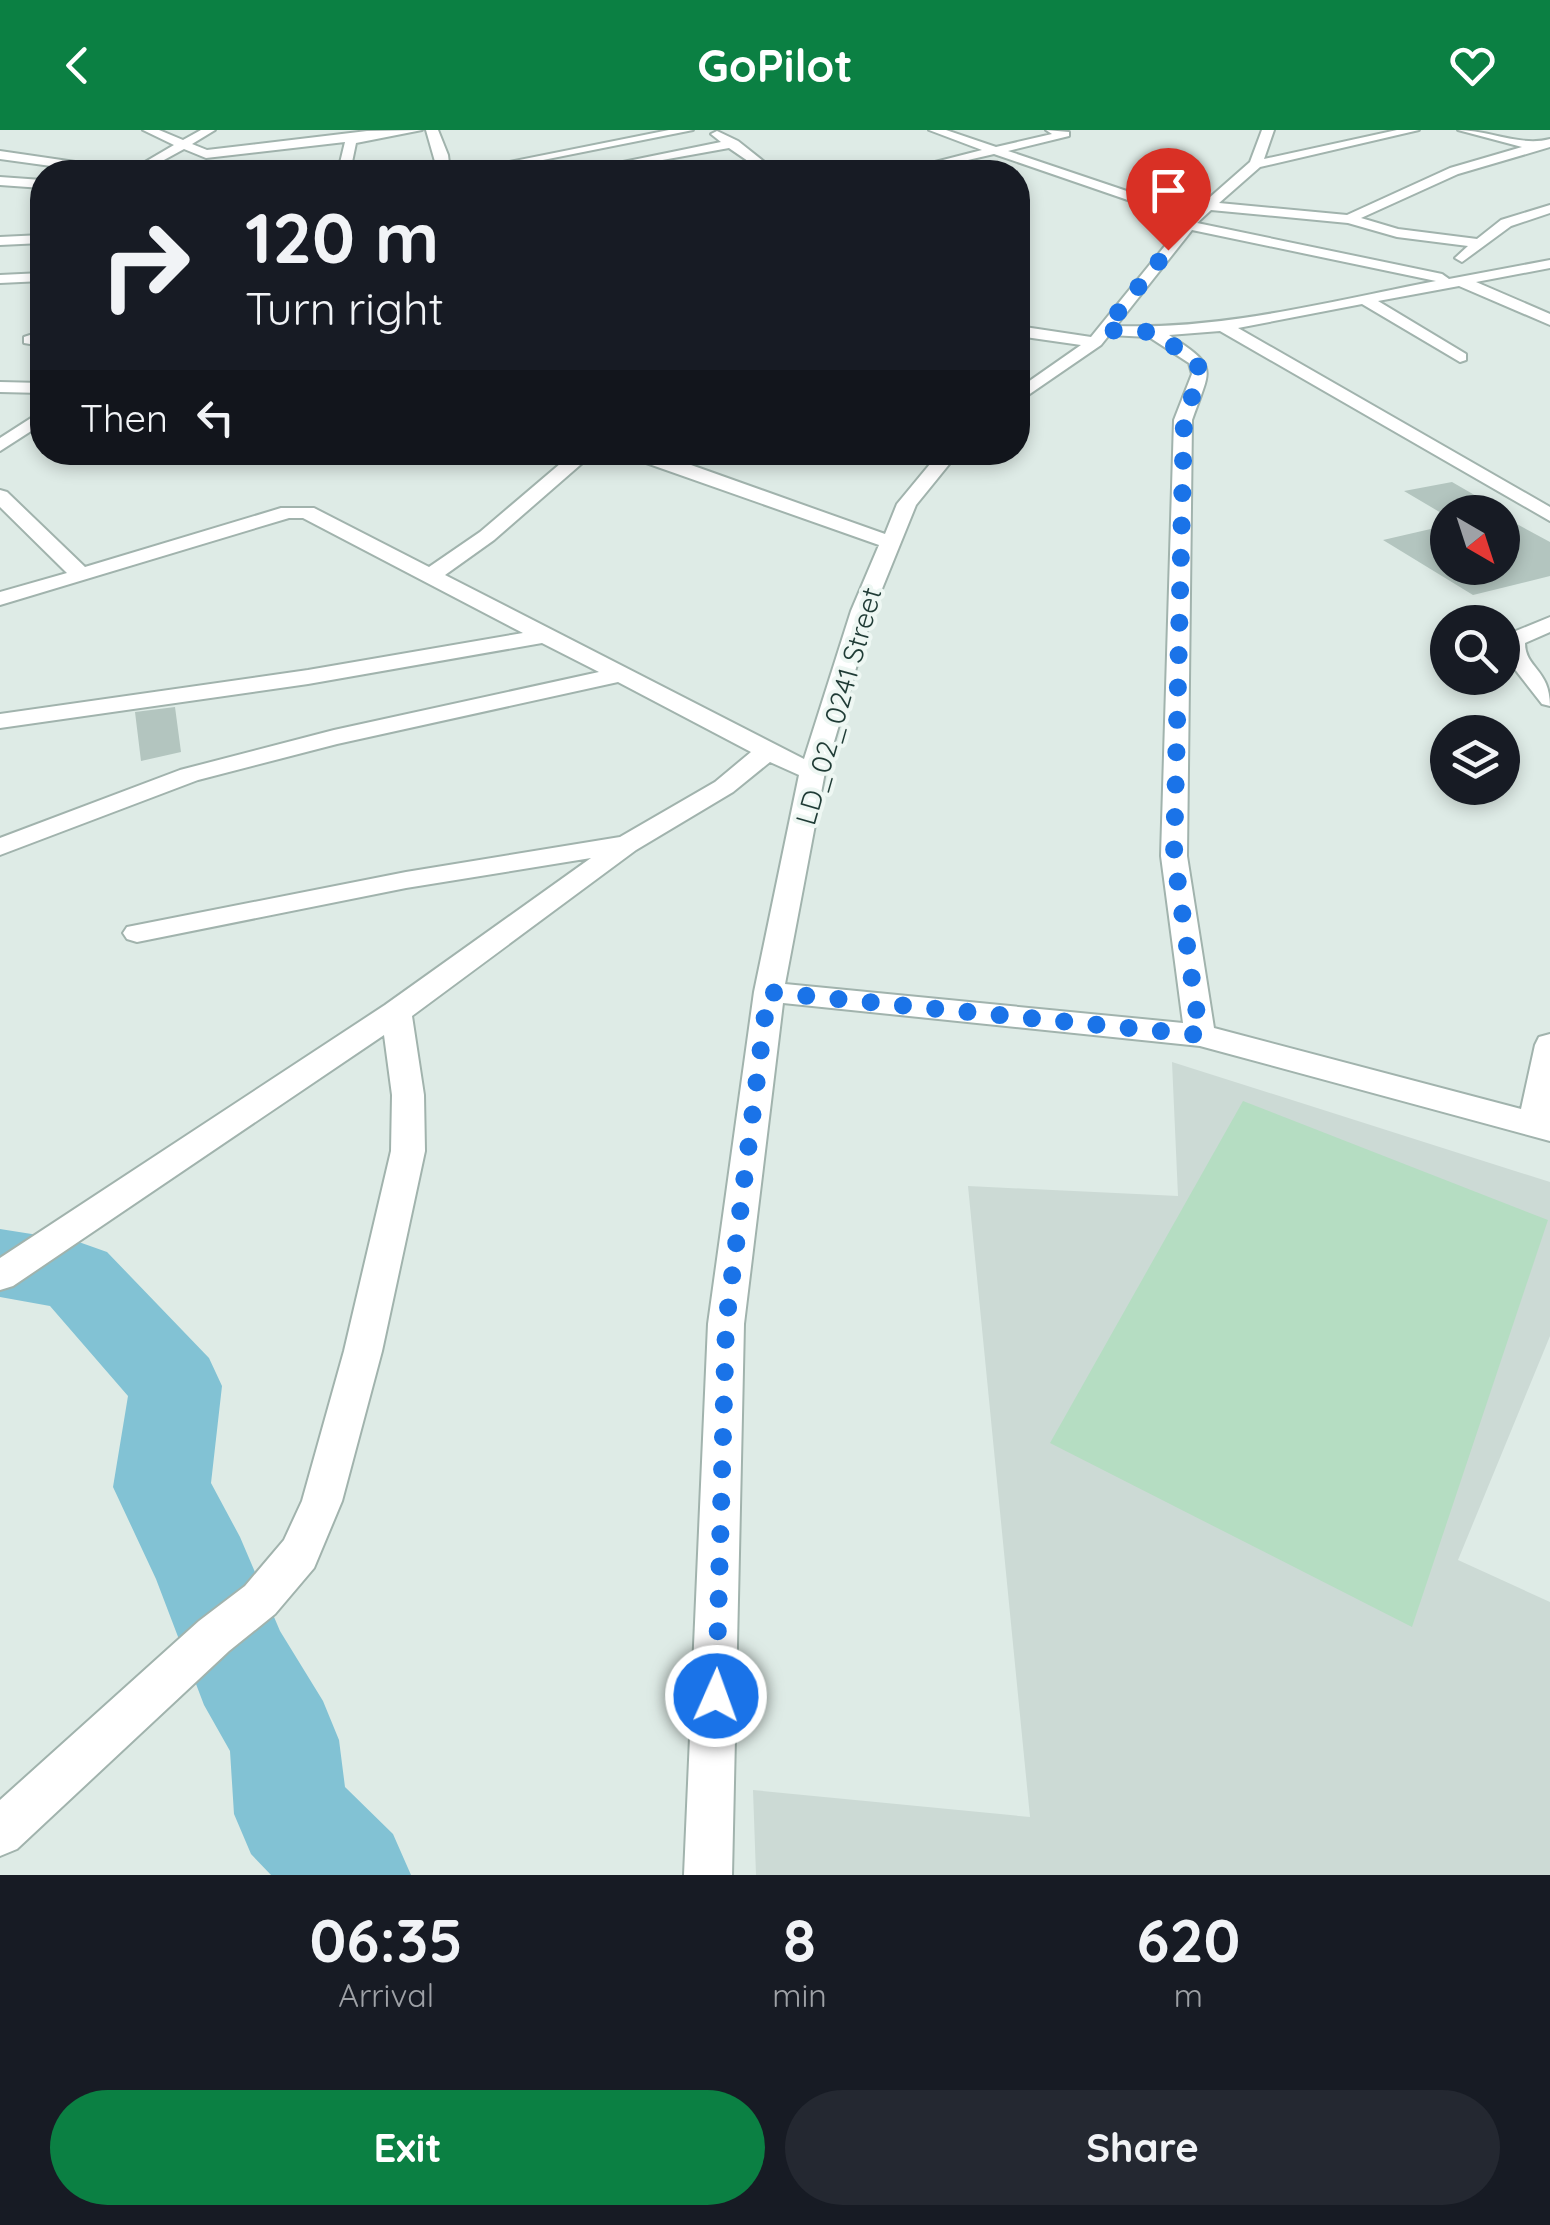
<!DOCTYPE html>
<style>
body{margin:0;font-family:Quicksand,sans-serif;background:#242831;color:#f1f3f6;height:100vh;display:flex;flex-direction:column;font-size:38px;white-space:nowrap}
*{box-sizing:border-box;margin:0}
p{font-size:32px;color:#9ea1a6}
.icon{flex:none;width:55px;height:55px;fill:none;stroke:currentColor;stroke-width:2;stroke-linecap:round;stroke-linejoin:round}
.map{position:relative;height:1745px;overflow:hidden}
.details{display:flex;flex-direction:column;background:#171b24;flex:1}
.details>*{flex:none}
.banner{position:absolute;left:30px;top:30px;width:1000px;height:305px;border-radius:40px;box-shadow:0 5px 15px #0003;background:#171b24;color:#f1f3f6;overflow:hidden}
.needle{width:65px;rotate:141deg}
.tools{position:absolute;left:1430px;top:365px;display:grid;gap:20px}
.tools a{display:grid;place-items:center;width:90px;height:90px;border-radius:50%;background:#171b24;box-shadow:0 5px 15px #0003;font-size:50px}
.pin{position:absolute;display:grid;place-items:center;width:85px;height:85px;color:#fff;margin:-102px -42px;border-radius:50% 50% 50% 0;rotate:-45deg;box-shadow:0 0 10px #0007}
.pin .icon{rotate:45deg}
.me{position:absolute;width:110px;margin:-55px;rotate:2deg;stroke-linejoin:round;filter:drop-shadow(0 0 8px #0008)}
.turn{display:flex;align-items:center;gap:35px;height:210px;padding:0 50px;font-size:45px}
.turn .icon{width:130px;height:130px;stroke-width:2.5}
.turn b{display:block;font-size:70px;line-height:85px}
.then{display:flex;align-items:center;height:95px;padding:0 50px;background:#0003;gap:20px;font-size:38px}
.eta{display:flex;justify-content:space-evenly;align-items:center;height:170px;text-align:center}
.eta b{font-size:60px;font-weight:700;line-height:70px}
.primary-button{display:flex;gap:20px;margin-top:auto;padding:20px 50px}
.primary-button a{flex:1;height:115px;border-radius:60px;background:#0b8043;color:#fff;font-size:40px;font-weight:700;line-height:115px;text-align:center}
.primary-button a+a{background:#242831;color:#f1f3f6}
header{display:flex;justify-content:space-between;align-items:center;height:130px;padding:0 50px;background:#0b8043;color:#fff;font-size:45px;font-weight:700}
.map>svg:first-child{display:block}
</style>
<header><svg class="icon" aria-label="back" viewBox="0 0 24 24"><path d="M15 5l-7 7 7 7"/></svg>GoPilot<svg class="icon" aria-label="heart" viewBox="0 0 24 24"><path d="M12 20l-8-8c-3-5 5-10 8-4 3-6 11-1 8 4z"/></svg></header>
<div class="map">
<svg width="1550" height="1745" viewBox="0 0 1550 1745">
<rect width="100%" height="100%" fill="#deebe6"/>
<path fill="#ccdad5" d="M1172,932L1550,1052V1206L1458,1430L1550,1472V1745H756L753,1660L1030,1687L968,1056L1178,1066Z"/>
<path fill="#b5ddc2" d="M1243,971L1548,1090L1412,1497L1050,1313Z"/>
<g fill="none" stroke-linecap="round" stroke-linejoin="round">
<path fill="#82c2d4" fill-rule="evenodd" d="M0,1099L76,1111L107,1122L209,1228L222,1256L211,1353L240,1407L280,1501L323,1571L339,1610L345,1657L393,1704L411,1745H271L251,1724L234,1684L230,1621L204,1575L156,1449L113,1357L128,1266L50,1176L0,1167Z"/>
</g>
<path fill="#b3c5bf" d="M1452,352L1497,378L1448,382V387L1404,361Z
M1502,386L1550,412V446L1473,465L1383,410L1448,395V438H1502Z
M175,577L181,622L141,631L135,582Z"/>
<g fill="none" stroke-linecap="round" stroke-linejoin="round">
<defs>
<path id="street" d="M143,0H159L183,10L201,0H215L192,14L207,20L367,1L422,0L356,13L351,37L345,41L339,37L345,12L206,28L184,19L142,42H128L174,15Z
M426,0H438L448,25L450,42H438Z
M669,0H693L483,42H460Z
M929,0H946L996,17L1052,4L1046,0L1069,2V6L1008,21L1192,83L1250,32L1262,0H1274L1264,29L1397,0H1419L1260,37L1219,73L1347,85L1450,38L1522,17L1458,0C1489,0 1521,17 1550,9V17L1458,44L1361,88L1398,99L1477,109L1501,90L1550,75V83L1511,96L1462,132L1455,128L1468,116L1397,107L1348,93L1211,80L1197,93L1442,144L1449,149L1550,130V138L1476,152L1550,184V195L1459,156L1378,171L1466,224V230L1460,232L1362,174L1238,198L1550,377V391L1220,201L1169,205C1219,238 1211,236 1192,290L1187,726L1214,898L1521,979L1535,915L1539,907L1550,904V1011L1200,916L783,873L744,1194L732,1745H684L708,1194L754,862L799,645L770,632L733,662L636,720L412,886L424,965L425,1021L382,1221L342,1371L314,1438L275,1484L229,1521L17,1719L0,1726V1670L199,1491L245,1456L284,1410L302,1371L344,1221L391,1021L392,965L384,905L13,1156L0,1160V1128L385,875L591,728L406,758L137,812L127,809L123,803L127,797L406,742L620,707L715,652L751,622L618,552L337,614L198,650L0,725V708L180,640L334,600L599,542L542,513L308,554L0,598V584L308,540L523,503L303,388H289L0,475V462L67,443L0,377V360L7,362L85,437L281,378H314L429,437L480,402L574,322H595L494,410L445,445L804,629L851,481L879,415L615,322H647L677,330L885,404L897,374L940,322H959L916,375L873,481L825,642L785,854L1183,893L1161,726L1174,290L1192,244L1189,233L1149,207L1109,205L1101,215L1018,272V259L1081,215L1018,206V196L1091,207L1186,90L994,24L916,42H896L982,20ZM1192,100L1436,151C1331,171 1224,200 1116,196Z
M717,1L738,11L777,42H764L729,18L629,36L623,32L721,12L711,4Z
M0,21L82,33L88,37L83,42H71L73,39L0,29Z
M0,47L42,50V58L0,55Z
M42,105V113L0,115V107Z
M42,143V151L0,153V145Z
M30,205L42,206V216L24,213V207Z
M0,252L42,253V263L0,262Z
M42,281V294L0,321V308Z
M1550,487V502L1525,513C1525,538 1550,539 1550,576L1542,574L1503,524L1506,505Z"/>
</defs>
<use href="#street" stroke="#a1b3ad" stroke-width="4"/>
<use href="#street" fill="#fff" fill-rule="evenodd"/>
</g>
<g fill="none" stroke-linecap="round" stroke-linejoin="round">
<path stroke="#1a73e8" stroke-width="18" stroke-dasharray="0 32.4" d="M716,1566L726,1194L768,862L1200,905L1174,726L1184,290L1200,244L1197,232L1153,202L1104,200L1168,120"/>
</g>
<g text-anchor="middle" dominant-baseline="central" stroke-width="8" stroke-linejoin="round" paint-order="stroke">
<g font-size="28" fill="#1f3b35" stroke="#eef7f3">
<text transform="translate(838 576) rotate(-74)">LD_02_0241 Street</text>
</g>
</g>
</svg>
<div class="tools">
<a><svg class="needle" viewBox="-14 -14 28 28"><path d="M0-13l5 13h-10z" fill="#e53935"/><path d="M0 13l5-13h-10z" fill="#9ea1a6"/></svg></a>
<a><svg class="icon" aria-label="search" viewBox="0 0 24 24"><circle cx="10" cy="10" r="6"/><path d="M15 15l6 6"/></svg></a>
<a><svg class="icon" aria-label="layers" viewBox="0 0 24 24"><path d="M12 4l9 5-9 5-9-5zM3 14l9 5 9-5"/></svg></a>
</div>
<div class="pin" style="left:1168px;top:120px;background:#d93025"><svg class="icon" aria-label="arrive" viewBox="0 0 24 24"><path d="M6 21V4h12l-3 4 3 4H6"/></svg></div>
<svg class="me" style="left:716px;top:1566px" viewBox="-20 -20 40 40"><circle r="17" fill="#1a73e8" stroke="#fff" stroke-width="3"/><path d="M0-11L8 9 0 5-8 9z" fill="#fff"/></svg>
<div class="banner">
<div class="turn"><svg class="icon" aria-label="right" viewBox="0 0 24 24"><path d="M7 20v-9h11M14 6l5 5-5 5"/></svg><div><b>120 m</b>Turn right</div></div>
<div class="then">Then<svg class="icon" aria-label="left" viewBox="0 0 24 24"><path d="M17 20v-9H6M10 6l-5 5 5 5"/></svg></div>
</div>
</div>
<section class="details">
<div class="eta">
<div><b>06:35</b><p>Arrival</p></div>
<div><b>8</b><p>min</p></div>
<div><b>620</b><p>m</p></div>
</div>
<div class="primary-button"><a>Exit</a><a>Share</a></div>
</section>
